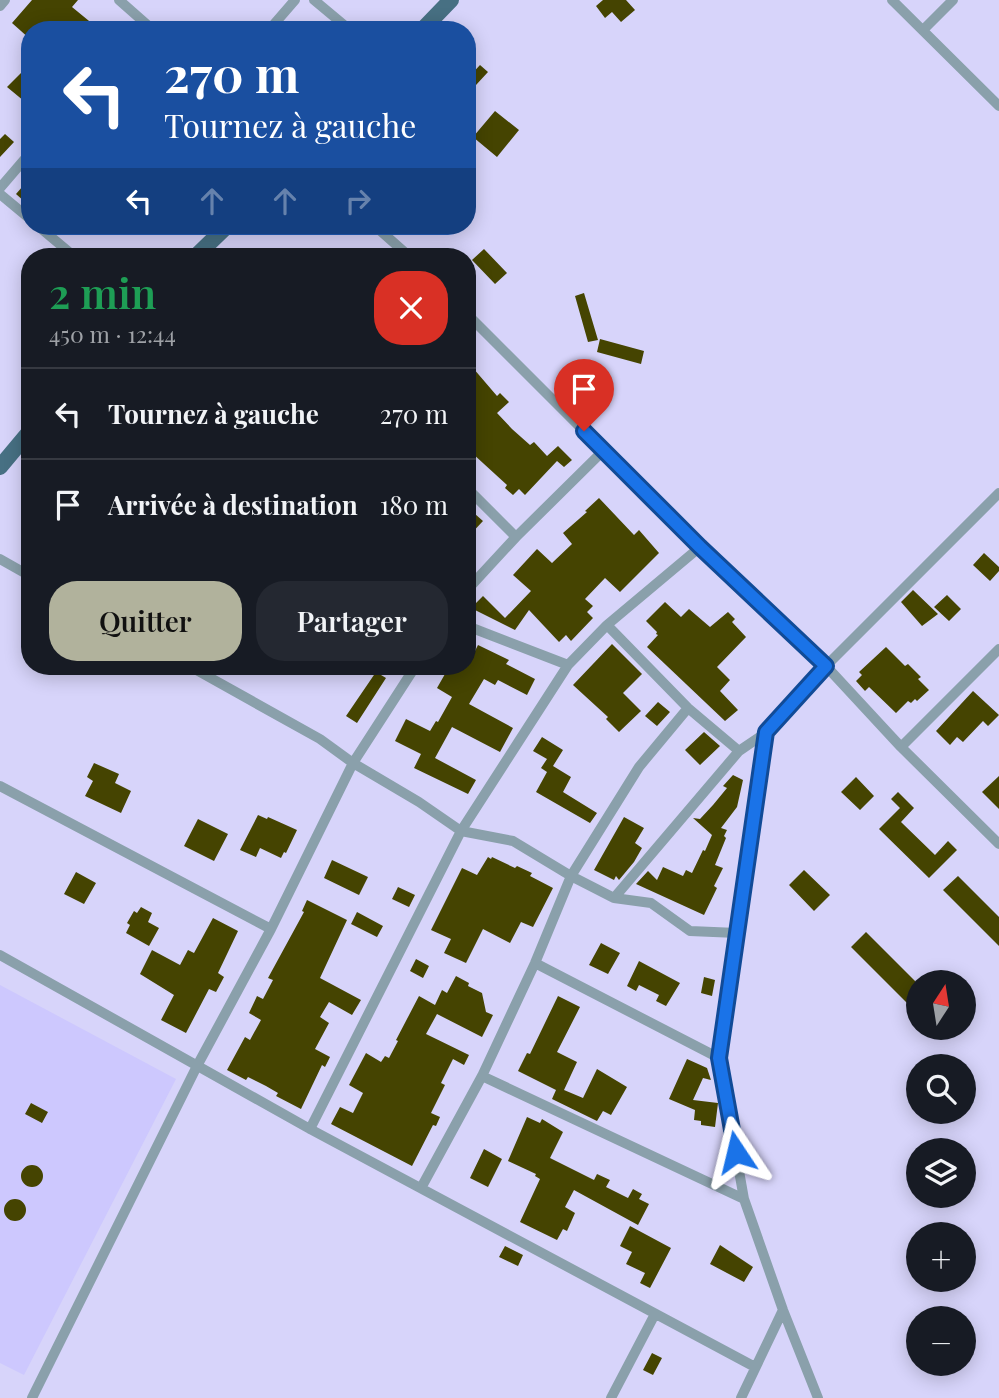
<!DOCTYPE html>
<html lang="fr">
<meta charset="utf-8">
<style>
body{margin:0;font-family:"Playfair Display",serif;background:#242831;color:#f1f3f6;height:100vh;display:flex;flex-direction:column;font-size:26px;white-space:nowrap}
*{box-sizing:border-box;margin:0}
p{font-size:23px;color:#9ea1a6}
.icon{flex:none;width:38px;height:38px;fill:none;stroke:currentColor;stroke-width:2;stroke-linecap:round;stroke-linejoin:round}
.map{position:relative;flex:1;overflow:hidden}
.drawer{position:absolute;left:21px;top:248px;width:455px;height:427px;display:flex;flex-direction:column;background:#171b24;border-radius:28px;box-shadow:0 4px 18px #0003}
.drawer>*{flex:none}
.guide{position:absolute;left:21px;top:21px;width:455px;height:214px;border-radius:28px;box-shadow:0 4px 18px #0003;background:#1a4fa0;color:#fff;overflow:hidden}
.needle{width:46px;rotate:12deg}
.controls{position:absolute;left:906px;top:970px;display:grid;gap:14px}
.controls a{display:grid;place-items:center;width:70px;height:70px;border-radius:50%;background:#171b24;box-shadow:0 4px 18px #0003;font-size:35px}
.pin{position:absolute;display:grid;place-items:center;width:60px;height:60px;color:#fff;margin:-72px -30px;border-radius:50% 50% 50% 0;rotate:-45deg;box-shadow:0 0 7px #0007}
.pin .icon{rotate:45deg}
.me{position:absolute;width:77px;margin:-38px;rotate:350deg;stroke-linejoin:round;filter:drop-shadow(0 0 5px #0008)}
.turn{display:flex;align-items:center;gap:24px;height:147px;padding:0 28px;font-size:32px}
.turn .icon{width:91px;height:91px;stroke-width:2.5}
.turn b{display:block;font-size:49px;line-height:60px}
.lanes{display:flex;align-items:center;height:66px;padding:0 28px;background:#0003;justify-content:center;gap:35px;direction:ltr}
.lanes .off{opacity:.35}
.round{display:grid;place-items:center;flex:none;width:74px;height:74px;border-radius:28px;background:#242831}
.summary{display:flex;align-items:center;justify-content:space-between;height:119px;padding:0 28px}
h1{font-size:42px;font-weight:600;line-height:52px;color:#1e9e55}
.primary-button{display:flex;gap:14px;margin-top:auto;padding:14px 28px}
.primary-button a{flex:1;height:80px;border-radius:28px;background:#b1b29c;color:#111;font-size:28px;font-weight:600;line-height:80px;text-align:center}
.primary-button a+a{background:#242831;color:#f1f3f6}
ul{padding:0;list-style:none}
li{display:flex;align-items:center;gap:21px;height:91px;padding:0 28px;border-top:2px solid #363941}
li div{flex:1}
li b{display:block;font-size:26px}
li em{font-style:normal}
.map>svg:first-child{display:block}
</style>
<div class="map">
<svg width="999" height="1398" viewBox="0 0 999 1398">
<rect width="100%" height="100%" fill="#d7d4fa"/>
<path fill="#cdc8fe" d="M0,985L176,1079L24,1375L0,1363Z"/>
<path fill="#454401" d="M32,0H78L72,7L100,30H66L58,23L52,30H30V39L12,23Z
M603,0H626L635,10L621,22L612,12L605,18L596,6Z
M30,64V106L7,87Z
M480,65L488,72L476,85L468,78Z
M495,111L519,130L497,157L473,137Z
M5,134L14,142L0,157V139Z
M30,178V197L25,202L16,194Z
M484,249L507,273L495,284L472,260Z
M584,293L598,340L588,342L575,296Z
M600,339L644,351L641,364L597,352Z
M473,368L497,396L500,393L509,402L497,413L512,429L530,445L534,442L547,456L558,446L572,460L564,467L557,461L525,495L519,489L513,495L505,488L507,485L472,453L473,451L467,446V423L474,417L467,410V374Z
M599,498L634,535L639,530L659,553L620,592L605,578L585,599L593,606L587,612L593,618L571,641L566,635L559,642L529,610L515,630L471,608L483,596L505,618L531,591L513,575L537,549L552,563L572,544L563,533L587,512L585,511Z
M467,507L483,521L467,538Z
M984,553L999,567V571L990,581L973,565Z
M913,590L938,614L922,626L901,602Z
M947,595L961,609L949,621L934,607Z
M665,602L681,617L689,609L710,627L728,612L735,619L732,622L746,637L717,667L730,680L720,691L738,710L725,721L647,647L658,635L656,634L657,632L646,621Z
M612,644L642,674L623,693L641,711L619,732L606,719L608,717L573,685Z
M478,645L509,660L506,664L535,679L527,695L498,680L495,685L484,679L469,704L513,728L500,752L452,727L435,758L476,780L468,794L414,768L421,754L395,741L406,719L430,731L436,721L438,722L452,697L437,688L449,667H467Z
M886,647L905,666L908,664L921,677L918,679L929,690L917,701L915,699L911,703L908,701L896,713L869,687L865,691L856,681L862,675L859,672Z
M376,672L386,678L357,723L346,716Z
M973,691L999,715L988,726L983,721L963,742L957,737L950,745L936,731Z
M658,702L670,712L657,726L645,716Z
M704,732L720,746L700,765L685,750Z
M542,737L563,750L553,766L571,777L563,792L597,813L590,823L536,792L547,772L541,768L547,759L533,751Z
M94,763L119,774L115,783L131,791L121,813L85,796L93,781L87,777Z
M733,775L743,780L737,807L721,828L727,830L724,836L726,838L715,865L723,868L714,886L717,888L704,915L636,884L648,871L657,880L663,867L683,876L686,870L692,873L703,850L705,851L712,835L693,818L700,819L713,805L727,788L723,786Z
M999,776V809L982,792Z
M856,777L874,796L860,810L841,792Z
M898,792L914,808L901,822L935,855L948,841L957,850L929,878L879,829L900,808L891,799Z
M258,815L267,819L268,817L297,830L286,853L284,852L281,858L260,848L256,857L240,850Z
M624,817L644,828L635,843L642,848L634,862L619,880L616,876L614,880L594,870Z
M198,819L228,834L214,861L184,846Z
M488,857L491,859L492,857L515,868L517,866L532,873L530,876L553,888L533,927L521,922L510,943L483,929L466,963L444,953L451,939L431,930L462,868L477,875Z
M332,860L368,877L359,895L324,878Z
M804,870L830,895L814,911L789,885Z
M76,872L96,883L84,904L64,894Z
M958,876L999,917V946L943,890Z
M398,887L415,895L409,907L392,899Z
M307,900L347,920L320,978L361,1000L352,1015L329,1002L320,1017L329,1023L315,1049L330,1057L325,1067L322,1065L301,1109L276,1096L278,1093L266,1086L248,1077L246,1080L227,1070L245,1037L250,1040L261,1020L249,1013L257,996L263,999L273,980L268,978L304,912L302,911Z
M141,907L152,913L148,922L159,928L149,946L126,933L130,925L127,923L134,911L137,913Z
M357,912L383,926L377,937L351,924Z
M213,918L238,931L218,973L224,977L216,992L209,989L186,1033L161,1020L174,995L140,974L152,950L180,965L188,950L194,953Z
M866,932L919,985V1015L851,947Z
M601,943L620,953L608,974L589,965Z
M416,959L429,966L423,978L410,971Z
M639,961L680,983L666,1006L656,1001L659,995L639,985L636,991L627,986Z
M456,976L469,983L468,986L482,993L486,1012L493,1015L482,1037L437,1014L426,1034L469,1055L464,1065L453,1059L441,1083L445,1085L431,1113L440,1117L436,1126L433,1125L412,1166L331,1124L340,1107L353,1113L363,1093L349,1085L366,1053L381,1062L385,1056L389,1058L398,1041L396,1040L419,996L435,1005L442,990L447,993Z
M704,977L715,980L712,996L701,993Z
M558,996L580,1007L557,1052L577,1062L564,1090L583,1098L597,1069L627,1087L611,1115L603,1111L597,1121L552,1099L556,1090L518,1071L527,1053L530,1054Z
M687,1059L707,1068L711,1080L703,1078L693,1100L718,1103L715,1127L701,1125V1121L694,1120L695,1110L669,1099Z
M31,1103L48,1112L42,1123L25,1114Z
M527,1117L540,1123L542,1119L563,1132L550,1158L594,1180L597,1174L610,1180L606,1187L628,1198L633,1189L642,1194L639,1199L649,1204L638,1225L574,1190L565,1207L575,1213L567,1231L563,1229L557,1240L520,1222L540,1179L535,1176L536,1174L508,1161Z
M484,1149L502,1159L488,1187L470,1178Z
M21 1176a11 11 0 1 1 22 0a11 11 0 1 1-22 0Z
M4 1210a11 11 0 1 1 22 0a11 11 0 1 1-22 0Z
M630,1226L671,1248L650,1288L640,1283L645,1273L626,1264L632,1252L620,1246Z
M720,1245L753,1267L744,1282L710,1264Z
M505,1246L523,1255L518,1266L499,1257Z
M652,1353L662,1358L653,1375L643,1370Z"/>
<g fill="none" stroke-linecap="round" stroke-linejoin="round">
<path stroke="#8aa0ab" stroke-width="10" d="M119,0L153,30
M314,0L350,30
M892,0L999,106
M0,6L5,0
M269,30L295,0
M923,30L953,0
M0,188L30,153
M0,194L30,219
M38,226L75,257
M375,226L410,257
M467,314L700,547L826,666L901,747L999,844
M467,488L516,537L467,590
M516,537L604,450
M0,559L30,576
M607,625L688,708L739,751
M467,626L568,665L607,625L700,547
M191,667L320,739L353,763L419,802L461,831L513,841L571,876L614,898L651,903L690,931L737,933
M767,732L719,1058L744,1199L783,1310L818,1398
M901,747L999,649
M0,786L271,929
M614,898L739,751L767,732L826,666L999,493
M0,955L310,1129L755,1367
M535,963L719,1058
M482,1076L744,1199
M310,1129L461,831L568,665
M421,1188L482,1076L535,963L571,876L639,767L688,708
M32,1398L197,1066L271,929L353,763L415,667
M611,1398L655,1314
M741,1398L783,1310"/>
<path stroke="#477083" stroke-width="16" d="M422,30L451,0
M195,257L227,226
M0,467L30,431"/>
</g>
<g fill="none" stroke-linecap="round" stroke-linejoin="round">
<defs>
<path id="route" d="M584,431L700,547L826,666L766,732L719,1058L736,1152"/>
</defs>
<use href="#route" stroke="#114b97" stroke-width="18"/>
<use href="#route" stroke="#1a73e8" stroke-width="12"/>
</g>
</svg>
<div class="controls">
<a><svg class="needle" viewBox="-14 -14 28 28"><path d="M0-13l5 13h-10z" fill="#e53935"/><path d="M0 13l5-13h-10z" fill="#9ea1a6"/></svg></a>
<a><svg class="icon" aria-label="search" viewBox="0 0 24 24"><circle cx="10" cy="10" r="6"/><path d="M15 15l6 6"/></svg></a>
<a><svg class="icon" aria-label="layers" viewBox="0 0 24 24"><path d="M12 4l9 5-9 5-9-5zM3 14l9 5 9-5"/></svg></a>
<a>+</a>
<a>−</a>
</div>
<div class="pin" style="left:584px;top:431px;background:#d93025"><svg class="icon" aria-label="arrive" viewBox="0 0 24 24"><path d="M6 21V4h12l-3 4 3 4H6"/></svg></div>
<svg class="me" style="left:736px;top:1152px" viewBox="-20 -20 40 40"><path d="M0-17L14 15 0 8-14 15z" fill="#1a73e8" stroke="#fff" stroke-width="4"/></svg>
<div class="guide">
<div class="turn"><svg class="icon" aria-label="left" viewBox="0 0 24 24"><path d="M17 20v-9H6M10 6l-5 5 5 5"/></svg><div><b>270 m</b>Tournez à gauche</div></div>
<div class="lanes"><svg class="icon" aria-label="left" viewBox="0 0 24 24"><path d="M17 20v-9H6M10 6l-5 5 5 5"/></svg><svg class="icon off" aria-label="ahead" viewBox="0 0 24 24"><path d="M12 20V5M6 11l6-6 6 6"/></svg><svg class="icon off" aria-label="ahead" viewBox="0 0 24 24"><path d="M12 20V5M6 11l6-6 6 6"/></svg><svg class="icon off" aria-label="right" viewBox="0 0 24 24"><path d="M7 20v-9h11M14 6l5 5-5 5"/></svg></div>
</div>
<section class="drawer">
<div class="summary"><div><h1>2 min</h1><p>450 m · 12:44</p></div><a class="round" style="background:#d93025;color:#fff"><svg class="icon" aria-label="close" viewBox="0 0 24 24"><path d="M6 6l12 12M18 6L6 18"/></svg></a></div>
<ul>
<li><svg class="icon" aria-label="left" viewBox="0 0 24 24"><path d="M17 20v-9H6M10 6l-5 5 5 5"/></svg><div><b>Tournez à gauche</b></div><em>270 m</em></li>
<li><svg class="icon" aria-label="arrive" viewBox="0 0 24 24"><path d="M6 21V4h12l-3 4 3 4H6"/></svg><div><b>Arrivée à destination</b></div><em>180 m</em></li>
</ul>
<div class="primary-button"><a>Quitter</a><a>Partager</a></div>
</section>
</div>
